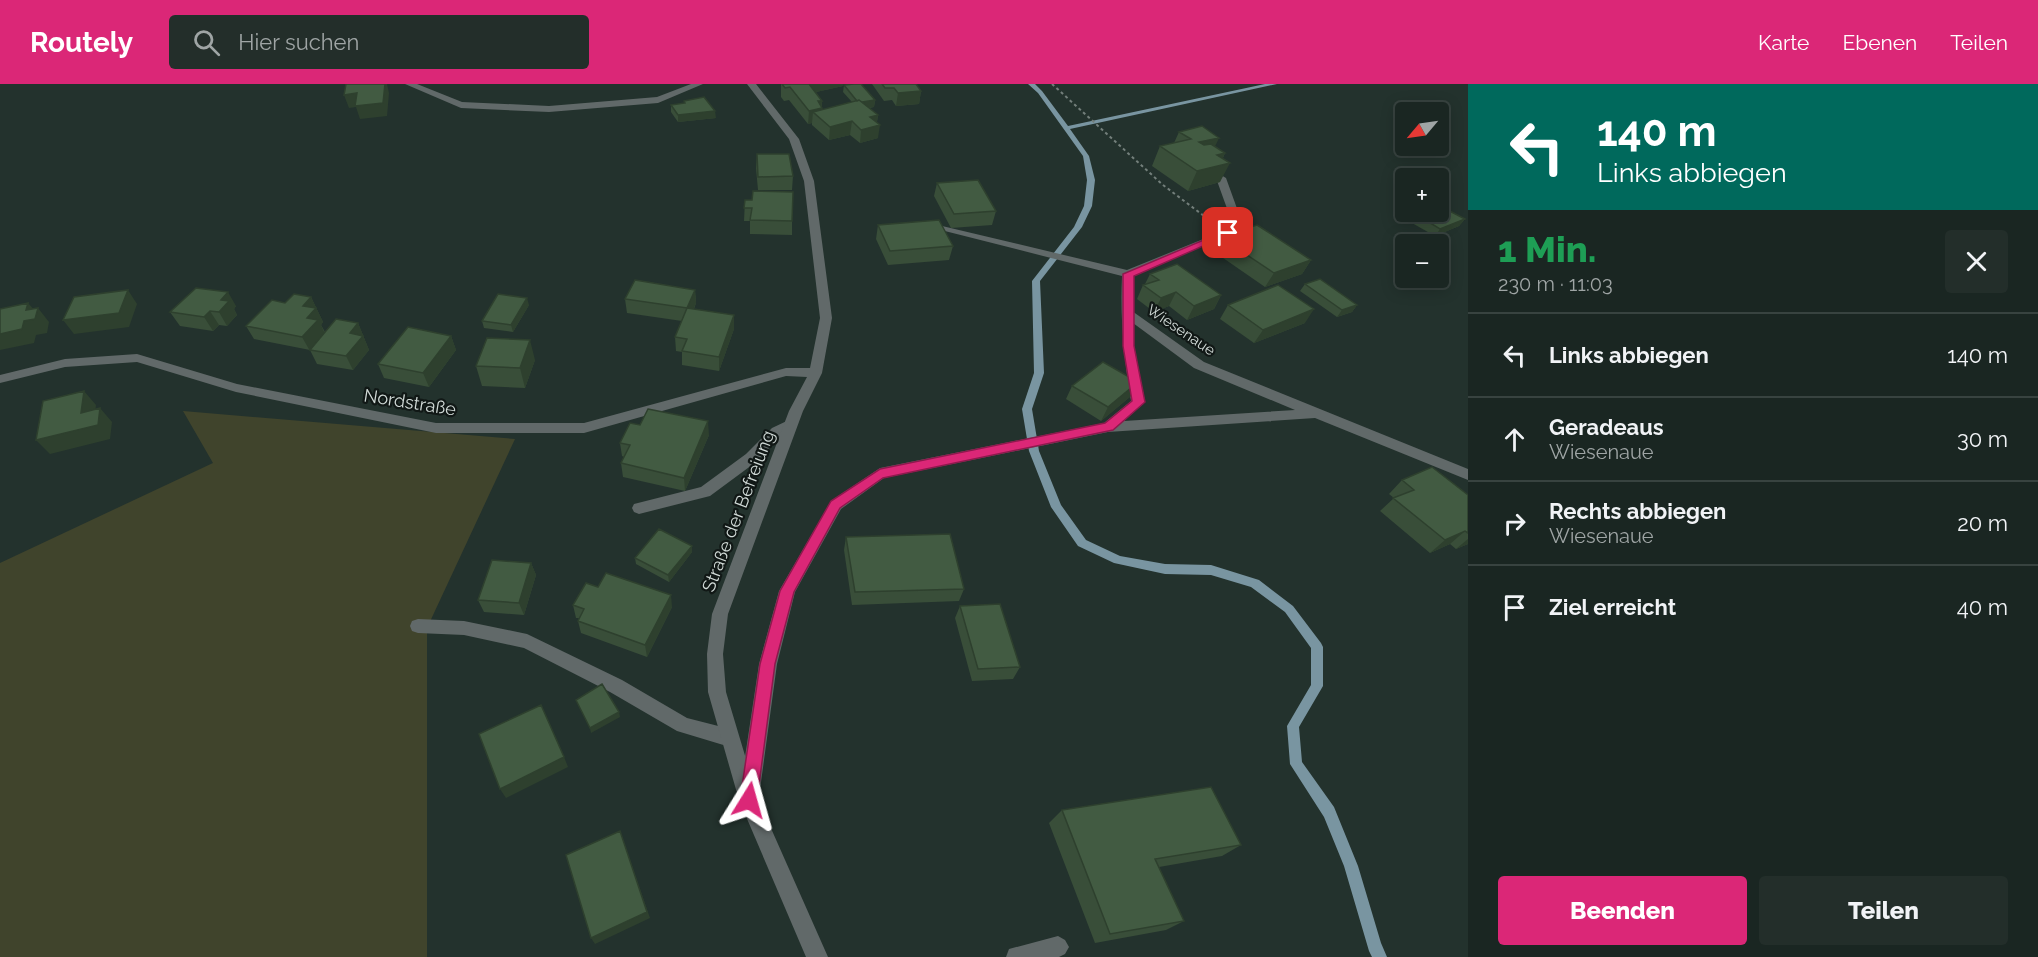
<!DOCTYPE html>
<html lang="de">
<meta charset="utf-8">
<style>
body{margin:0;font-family:Raleway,sans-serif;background:#232e2a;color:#f1f3f6;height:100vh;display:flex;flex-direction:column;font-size:22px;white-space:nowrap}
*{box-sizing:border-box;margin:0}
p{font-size:20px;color:#9fa5a5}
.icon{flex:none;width:33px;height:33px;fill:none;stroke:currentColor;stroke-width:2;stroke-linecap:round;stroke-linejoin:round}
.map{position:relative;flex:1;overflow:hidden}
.drawer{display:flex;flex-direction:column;background:#1a2622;width:570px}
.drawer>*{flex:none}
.hud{background:#00695c;color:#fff;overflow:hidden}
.needle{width:39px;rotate:241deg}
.fabs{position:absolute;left:1395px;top:18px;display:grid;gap:12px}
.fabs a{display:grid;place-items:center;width:54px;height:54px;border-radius:6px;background:#1a2622;box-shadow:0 3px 15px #0003,0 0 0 2px #384340;font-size:30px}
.pin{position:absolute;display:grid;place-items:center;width:51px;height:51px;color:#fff;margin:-26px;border-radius:12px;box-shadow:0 3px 9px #0006}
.me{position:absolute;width:66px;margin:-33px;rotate:8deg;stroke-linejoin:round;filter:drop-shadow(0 0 4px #0008)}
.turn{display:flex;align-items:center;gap:21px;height:126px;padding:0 30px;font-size:27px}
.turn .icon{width:78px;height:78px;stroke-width:2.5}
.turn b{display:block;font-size:42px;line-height:51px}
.round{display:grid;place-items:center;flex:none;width:63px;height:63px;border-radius:6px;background:#232e2a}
.head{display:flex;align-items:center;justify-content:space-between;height:102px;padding:0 30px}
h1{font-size:36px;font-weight:800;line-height:45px;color:#1e9e55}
.button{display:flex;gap:12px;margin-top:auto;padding:12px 30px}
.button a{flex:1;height:69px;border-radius:6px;background:#db2777;color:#fff;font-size:24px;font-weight:800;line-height:69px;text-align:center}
.button a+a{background:#232e2a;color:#f1f3f6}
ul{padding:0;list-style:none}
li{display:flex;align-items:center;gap:18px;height:84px;padding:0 30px;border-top:2px solid #384340}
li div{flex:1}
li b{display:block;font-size:22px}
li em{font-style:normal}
header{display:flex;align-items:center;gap:36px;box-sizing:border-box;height:84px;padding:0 30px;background:#db2777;color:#fff}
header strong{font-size:28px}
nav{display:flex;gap:33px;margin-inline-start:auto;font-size:21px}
.search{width:420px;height:54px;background:#232e2a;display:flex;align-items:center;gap:15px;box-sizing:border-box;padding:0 21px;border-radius:6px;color:#9fa5a5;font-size:22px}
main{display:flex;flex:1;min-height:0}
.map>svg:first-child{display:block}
</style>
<header>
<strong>Routely</strong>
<div class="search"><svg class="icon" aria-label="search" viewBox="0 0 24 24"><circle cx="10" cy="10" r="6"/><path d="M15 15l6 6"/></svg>Hier suchen</div>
<nav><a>Karte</a><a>Ebenen</a><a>Teilen</a></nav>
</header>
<main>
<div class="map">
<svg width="1468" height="873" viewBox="0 0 1468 873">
<rect width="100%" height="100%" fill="#23322d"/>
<path fill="#40442c" d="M183,327L515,355L427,544V873H0V479L213,379Z"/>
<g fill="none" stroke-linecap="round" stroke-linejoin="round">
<path fill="#7995a1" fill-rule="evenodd" d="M1028,0H1035L1042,7L1068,42L1265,0H1277L1070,45L1089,72L1095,96L1092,122L1082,143L1040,197L1044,289L1032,325L1039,367L1061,421L1086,456L1120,472L1165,480L1211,481L1259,496L1293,522L1321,559L1323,563V602L1299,643L1302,678L1334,723L1358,782L1381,859L1387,873H1372L1369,867L1344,782L1324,733L1290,680L1287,642L1311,601V564L1285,528L1251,503L1211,491L1165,490L1114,479L1078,462L1051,423L1029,367L1022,325L1034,289L1032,197L1074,143L1084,122L1087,96L1083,72L1038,9Z"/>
<path stroke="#737f7b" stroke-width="2" stroke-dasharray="3 3" stroke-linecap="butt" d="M1052,0L1163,101L1208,135"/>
<path fill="#616969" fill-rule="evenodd" d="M405,0H417L462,18L549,22L657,13L691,0H703L658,19L549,28L461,24Z
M1221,91L1226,94L1239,130L1233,149L1134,192L1132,227L1204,278L1468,385V396L1315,334L1108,348L884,394L841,425L795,508L777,580L759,713L756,720L749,722L742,720L739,713L759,580L779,507L831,417L880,384L1104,339L1131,317C1124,274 1120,235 1122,192L921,141V137L1127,186L1223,147L1229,130L1216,94ZM1133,239L1194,284L1295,326L1124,337L1145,318L1134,262Z
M791,335L796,337L798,340L782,350L756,378L710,412L639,430L634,428L632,424L634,420L701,403L746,370L772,344Z
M418,535L464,537L527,550L622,596L687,634L730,645L736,648L739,654L736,660L730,663L677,647L610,608L524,564L464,551L418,549L412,547L410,542L412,537Z
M1058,852L1065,856L1069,863L1065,870L1059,873H1006L1009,865Z"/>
<path fill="#616969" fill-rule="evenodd" d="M747,0H756L799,55L814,97L832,234L822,289L803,327L728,530L723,570L726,608L758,715L828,873H806L739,716L708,608L707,570L712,530L789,327L807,293L786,292L584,349H436L236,308L137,278L65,283L0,299V291L65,275L137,270L237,300L436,339H584L786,284H810L820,234L804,97L789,55Z"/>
</g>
<path fill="#394e39" d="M781,0L843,2L816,8L822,17V26L852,18L843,8L844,1L875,16L874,23L869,24L878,31L877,38L878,54L860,59L850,51L829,56L812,41V39L808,40L789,16L784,17L781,13Z
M872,0H916L921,7L919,20L896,22L892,16L884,17Z
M684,17L716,34L678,38L671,28V21L684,19Z
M1179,48L1215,62L1225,69L1223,74L1220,98L1188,107L1152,82L1160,62L1174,59Z
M757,70L793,92L792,106H758L756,84Z
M937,99L996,127L992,141L951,144L934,112Z
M745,116L792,137V151L750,150V137H744Z
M1417,131L1465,135L1459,142L1435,152L1412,139Z
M878,141L953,162L949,176L888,181L876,155Z
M1220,153L1311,176L1302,190L1265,203L1213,167Z
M1150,190L1221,211L1214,225L1187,236L1169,222L1154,228L1137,215L1143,201L1145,200Z
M1305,200L1357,221L1352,228L1337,233L1300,207Z
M695,206L696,219L694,225L734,245L719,287L682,281V268L676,267L675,253L682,237L627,229L625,215Z
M311,213L323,238L321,241L325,248L358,239L369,266L353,286L317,280L310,266L254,255L246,242L285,219Z
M529,221L513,248L484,244L482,237Z
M1228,221L1305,239L1254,259L1220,235Z
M236,222L234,225L237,231L227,242L219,241L213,247L180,242L170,228Z
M451,252L456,266L429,303L384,294L378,280Z
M535,276L525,304L482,302L476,282Z
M1072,302L1131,312L1101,337L1066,315Z
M640,341L709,351L685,407L623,393L621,379L624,373L622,372L620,359Z
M1402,396L1468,411V460L1456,465L1450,460L1430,469L1380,427L1394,414L1389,410Z
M846,453L964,505L959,517L852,521L844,466Z
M692,462V468L669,498L636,480L635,474Z
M531,479L536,491L524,531L484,528L478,516Z
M573,521L672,523L647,573L581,549L578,537L579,534H576Z
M960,522L1020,583L1013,595L972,597L955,534Z
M1062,726L1241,761L1222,772L1159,783L1184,837L1166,846L1095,859L1049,739Z"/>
<path fill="#2e402e" d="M385,0H387L389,9L387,32L360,35L356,23L349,24L344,11Z
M808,0H843V2L807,10Z
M921,7L919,20L896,22L898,9Z
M875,16L874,23L858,25L859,19Z
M818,17H822L821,35L813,28L812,39L808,40L809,27Z
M715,27L716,34L678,38V31Z
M878,31L876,42L880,41L878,54L860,59L861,46L870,33Z
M852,37L850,51L829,56L830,43Z
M1219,54L1210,73L1199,58Z
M1225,69L1219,82L1230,79L1220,98L1188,107L1197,87L1217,71Z
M1465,135L1459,142L1435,152L1440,145Z
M1311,176L1302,190L1265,203L1274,189Z
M128,206L137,220L129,243L74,250L63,236Z
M695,206L696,219L688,238L687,224Z
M228,208L236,222L234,225L237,231L227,242L219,228L221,216Z
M1176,208L1169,222L1154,228L1161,214Z
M1221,211L1214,225L1187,236L1194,222Z
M311,213L323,238L321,241L325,250L310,267L302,253L303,222Z
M527,214L529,221L513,248L511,241Z
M28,219L37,229L38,224L49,238L47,249L36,251L34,259L0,266V250L24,237Z
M1357,221L1352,228L1337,233L1342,226Z
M1314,225L1305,239L1254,259L1263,246Z
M210,227L219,241L213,247L204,233Z
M734,231V245L719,287V273Z
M358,239L369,266L353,286L346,272L350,249Z
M451,252L456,266L429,303L423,289Z
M530,256L535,276L525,304L520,284Z
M1138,298L1131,312L1101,337L1108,323Z
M84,307L96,321L93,343L100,324L112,338L110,355L50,370L36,356L81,329Z
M708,337L709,351L685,407L684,394Z
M1465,447L1450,460L1430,469L1445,456Z
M1468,455V460L1456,465Z
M692,462V468L669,498L668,491Z
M531,479L536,491L524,531L519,519Z
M671,511L672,523L647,573L645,561Z
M619,628L620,633L591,649L590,644Z
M564,673L568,683L506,714L500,705Z
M620,747L650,834L595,860L591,854Z"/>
<path fill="#425b42" stroke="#2e402e" stroke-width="1.5" d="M346,0H385L383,19L355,22L357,9L344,11Z
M782,0H809L822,17H818L822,24L809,27L790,3L785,4Z
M854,0H861L875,16L862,18L859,16L857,17L844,1Z
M882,0H916L921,7L898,9L894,4H885Z
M704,13L715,27L678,31L671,21L685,19L684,17Z
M859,16L878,31L870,33L880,41L861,46L852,37L830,43L813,28Z
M1202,42L1219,54L1199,58L1204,61L1211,60L1225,69L1217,71L1230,79L1197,87L1160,62L1191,55L1179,48Z
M757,70H789L793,92L758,93Z
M978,96L996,127L954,130L937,99Z
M753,107L793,108L792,137L750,136L752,124H744L745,116H752Z
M1442,123L1465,135L1440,145L1417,131L1428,128H1438V124Z
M939,136L953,162L890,167L878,141Z
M1257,141L1311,176L1274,189L1220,153Z
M1177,180L1221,211L1194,222L1176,208L1161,214L1143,201L1159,196L1150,190Z
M1320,195L1357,221L1342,226L1305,200Z
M635,196L695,206L687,224L625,215Z
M1278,201L1314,225L1263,246L1228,221Z
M196,204L228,208L221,216L229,217L219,228L210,227L204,233L170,228Z
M128,206L119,229L63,236L74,213Z
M294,210L311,213L303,222L316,224L307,234L318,236L302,253L246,242L272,216L285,219Z
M498,210L527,214L511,241L482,237Z
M28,219L26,226L38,224L35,235L24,237L22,245L0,250V225Z
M687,224L734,231L719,273L682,267L687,255L675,253Z
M336,235L358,239L350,249L363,252L346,272L310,266Z
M408,243L451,252L423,289L378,280Z
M487,254L530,256L520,284L476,282Z
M1103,278L1138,298L1108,323L1072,302Z
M84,307L81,329L100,324L98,341L36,356L43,317Z
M648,325L708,337L684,394L621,379L630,361L620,359L630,339L640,341Z
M1432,383L1468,411V449L1465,447L1445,456L1393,414L1414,406L1402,396Z
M659,445L692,462L668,491L635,474Z
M950,450L964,505L855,508L846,453Z
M492,476L531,479L519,519L478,516Z
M606,489L671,511L645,561L578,537L584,525L573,521L586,499L598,503Z
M1000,520L1020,583L978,585L960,522Z
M602,600L619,628L590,644L576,616Z
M541,621L564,673L500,705L479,650Z
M1211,703L1241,761L1155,775L1184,837L1110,850L1062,726Z
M620,747L647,828L591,854L566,771Z"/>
<path fill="#db2777" stroke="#8e194d" stroke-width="1.5" d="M1225,147L1233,149L1134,192V262L1145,318L1113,346L883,394L840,424L794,508L775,580L757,716L755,722L749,724L743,722L740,716L760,580L780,507L831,417L880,385L1105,339L1132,317L1123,262V190Z"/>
<g text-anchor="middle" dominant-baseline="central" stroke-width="4.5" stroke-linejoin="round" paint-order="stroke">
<g font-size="15" fill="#d1dad7" stroke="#111816">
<text transform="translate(1181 246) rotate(34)">Wiesenaue</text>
</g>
<g font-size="18" fill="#d1dad7" stroke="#111816">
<text transform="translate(410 318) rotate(9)">Nordstraße</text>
<text transform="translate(738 427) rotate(-69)">Straße der Befreiung</text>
</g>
</g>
</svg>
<div class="fabs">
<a><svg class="needle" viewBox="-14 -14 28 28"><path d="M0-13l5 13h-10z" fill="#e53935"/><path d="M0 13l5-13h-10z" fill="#9fa5a5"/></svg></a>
<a>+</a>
<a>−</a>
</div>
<div class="pin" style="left:1228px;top:149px;background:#d93025"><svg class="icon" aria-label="arrive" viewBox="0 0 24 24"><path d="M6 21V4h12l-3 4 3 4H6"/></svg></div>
<svg class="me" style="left:749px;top:716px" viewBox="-20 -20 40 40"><path d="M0-17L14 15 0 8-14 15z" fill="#db2777" stroke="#fff" stroke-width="4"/></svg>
</div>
<section class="drawer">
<div class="hud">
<div class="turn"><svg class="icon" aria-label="left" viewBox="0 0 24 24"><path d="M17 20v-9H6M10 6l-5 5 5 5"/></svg><div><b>140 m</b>Links abbiegen</div></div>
</div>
<div class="head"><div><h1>1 Min.</h1><p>230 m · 11:03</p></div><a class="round"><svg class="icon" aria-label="close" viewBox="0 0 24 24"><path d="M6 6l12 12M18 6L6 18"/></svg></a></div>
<ul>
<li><svg class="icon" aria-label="left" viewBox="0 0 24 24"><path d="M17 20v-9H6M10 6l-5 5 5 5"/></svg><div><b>Links abbiegen</b></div><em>140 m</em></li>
<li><svg class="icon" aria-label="ahead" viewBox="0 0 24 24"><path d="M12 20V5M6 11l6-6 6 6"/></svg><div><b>Geradeaus</b><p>Wiesenaue</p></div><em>30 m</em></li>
<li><svg class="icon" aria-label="right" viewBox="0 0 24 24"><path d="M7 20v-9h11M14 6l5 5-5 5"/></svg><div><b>Rechts abbiegen</b><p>Wiesenaue</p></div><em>20 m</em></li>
<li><svg class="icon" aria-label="arrive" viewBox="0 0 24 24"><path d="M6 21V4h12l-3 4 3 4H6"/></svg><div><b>Ziel erreicht</b></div><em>40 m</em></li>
</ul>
<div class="button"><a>Beenden</a><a>Teilen</a></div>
</section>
</main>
